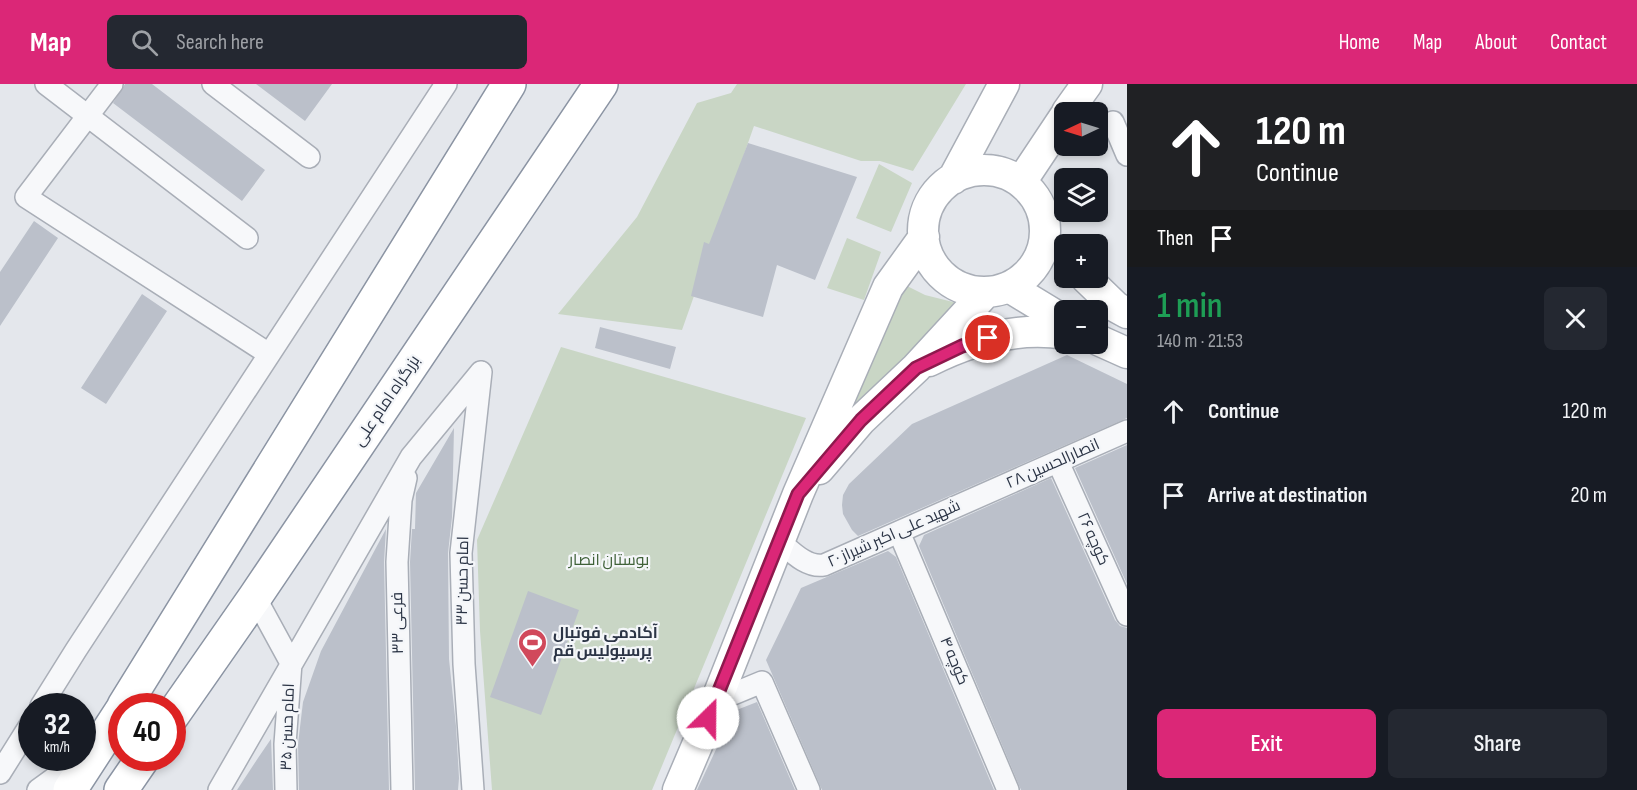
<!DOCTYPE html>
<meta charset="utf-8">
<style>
body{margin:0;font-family:"Sofia Sans Condensed",Cairo,sans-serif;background:#242831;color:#f1f3f6;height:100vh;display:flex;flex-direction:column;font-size:22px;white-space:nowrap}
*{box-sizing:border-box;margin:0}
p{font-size:20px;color:#9ea1a6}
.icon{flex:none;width:33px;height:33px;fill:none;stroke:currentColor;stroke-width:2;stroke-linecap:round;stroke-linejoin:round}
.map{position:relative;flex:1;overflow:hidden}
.drawer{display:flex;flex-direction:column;background:#171b24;width:510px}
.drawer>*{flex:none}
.top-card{background:#202124;color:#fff;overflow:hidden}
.needle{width:39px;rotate:266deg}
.controls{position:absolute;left:1054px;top:18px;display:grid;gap:12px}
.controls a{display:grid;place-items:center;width:54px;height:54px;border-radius:9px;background:#171b24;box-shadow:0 3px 9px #0003;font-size:30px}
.speed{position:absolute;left:18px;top:609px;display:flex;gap:12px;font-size:30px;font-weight:700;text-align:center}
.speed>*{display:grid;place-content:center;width:78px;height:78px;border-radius:50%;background:#171b24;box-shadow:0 3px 9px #0003;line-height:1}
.speed small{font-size:15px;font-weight:400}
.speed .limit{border:9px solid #d22;background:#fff;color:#111}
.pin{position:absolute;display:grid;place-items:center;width:51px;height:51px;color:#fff;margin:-26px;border:3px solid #fff;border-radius:50%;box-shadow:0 2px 6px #0007}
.me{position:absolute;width:66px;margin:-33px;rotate:23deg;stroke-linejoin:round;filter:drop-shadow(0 0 4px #0008)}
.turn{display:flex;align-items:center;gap:21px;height:126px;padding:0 30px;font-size:27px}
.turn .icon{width:78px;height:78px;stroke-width:2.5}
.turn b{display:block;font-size:42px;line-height:51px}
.then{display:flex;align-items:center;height:57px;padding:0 30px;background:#0003;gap:12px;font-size:22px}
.round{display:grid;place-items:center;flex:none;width:63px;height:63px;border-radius:9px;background:#242831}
.overview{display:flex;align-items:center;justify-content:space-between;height:102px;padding:0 30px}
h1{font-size:36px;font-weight:600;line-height:45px;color:#1e9e55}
.button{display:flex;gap:12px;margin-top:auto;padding:12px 30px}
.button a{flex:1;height:69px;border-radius:9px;background:#db2777;color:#fff;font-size:24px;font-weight:600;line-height:69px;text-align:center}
.button a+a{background:#242831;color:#f1f3f6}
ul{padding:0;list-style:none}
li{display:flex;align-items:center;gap:18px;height:84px;padding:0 30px}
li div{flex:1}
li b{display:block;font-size:22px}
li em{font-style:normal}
header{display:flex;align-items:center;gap:36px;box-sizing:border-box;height:84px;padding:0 30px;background:#db2777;color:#fff}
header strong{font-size:28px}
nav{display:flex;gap:33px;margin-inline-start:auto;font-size:21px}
.search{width:420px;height:54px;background:#242831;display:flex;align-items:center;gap:15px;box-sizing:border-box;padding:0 21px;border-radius:9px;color:#9ea1a6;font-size:22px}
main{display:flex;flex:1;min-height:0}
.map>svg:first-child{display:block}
</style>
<header>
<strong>Map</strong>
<div class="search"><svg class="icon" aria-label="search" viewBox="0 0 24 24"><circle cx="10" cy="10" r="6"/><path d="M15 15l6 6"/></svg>Search here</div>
<nav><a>Home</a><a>Map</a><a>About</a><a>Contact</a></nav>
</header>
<main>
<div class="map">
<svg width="1127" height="706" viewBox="0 0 1127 706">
<rect width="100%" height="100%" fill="#e4e7ec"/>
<path fill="#c9d6c5" d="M737,0H966L913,87L880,77H861L754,42L682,246L558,230L637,133L697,19L731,9Z
M879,80L912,99L891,148L856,134Z
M847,154L881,168L864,216L827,204Z
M903,200L925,211L965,221L852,327L851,313Z
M561,263L806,334L652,706H492L480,547L477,456Z"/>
<path fill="#bbc0ca" d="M125,0H152L265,86L242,117L113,19Z
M256,0H332L305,37Z
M748,59L857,93L815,196L777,181L763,233L691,212L704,158L709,160Z
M34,137L58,154L0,242V188Z
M142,210L167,227L106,320L81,304Z
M600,243L676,263L670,285L595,264Z
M1067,271L1127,300V334L858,452L852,446L843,430L842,421L843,411L849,400L912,340Z
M454,344L452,433L448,469L449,575L456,642L459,694L458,706H415L410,478L412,445H415L416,409Z
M1127,361V500L1075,384Z
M1051,394L1115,536L1120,542L1127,544V706H1021L919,462L924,451Z
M386,445L384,478L389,706H299L298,660L303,618L321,567Z
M888,467L896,473L994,706H822L766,576L801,504Z
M528,507L579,526L541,631L490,613Z
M757,618L795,706H697L734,627Z
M271,655L273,706H237L258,674Z"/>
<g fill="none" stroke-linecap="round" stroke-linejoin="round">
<defs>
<path id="street" d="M46,0L247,154
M112,0L26,113L269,270
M213,0L309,73
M1113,38L1127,71
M1058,378L1127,531
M899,448L1008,706
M779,457C792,468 807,484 824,481L1127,347
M255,513L291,579L285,660L286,706
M716,617L762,598L809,706
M41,622L76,566L446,0
M0,689L32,638
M38,706L82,674
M219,706L411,373L481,288
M402,706L397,478L401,416L406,394
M473,706L464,580L461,469L481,288"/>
<path id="secondary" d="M1067,28L1087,0
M923 147a61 61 0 1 1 122 0a61 61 0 1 1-122 0Z
M953,95L1004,0
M1021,98L1065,32
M1086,194L1116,223L1127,229
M1009,203L1065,237
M1098,256L1127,269
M929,277C971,256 1018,242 1065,250
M819,385L861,336L916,284L986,208
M678,706L716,617L798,410L888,203L924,153"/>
<path id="highway" d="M124,622L509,0
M172,632L255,513L601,0
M70,706L122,626
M121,706L143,674"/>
</defs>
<use href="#street" stroke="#a9aeb7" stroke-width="24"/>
<use href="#secondary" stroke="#a9aeb7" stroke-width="33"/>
<use href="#highway" stroke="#8b94a3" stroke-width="36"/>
<use href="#street" stroke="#f7f8fa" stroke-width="21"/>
<use href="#secondary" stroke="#fff" stroke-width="30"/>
<use href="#highway" stroke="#fff" stroke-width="33"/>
</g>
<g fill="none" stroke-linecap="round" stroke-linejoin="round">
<defs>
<path id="route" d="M708,634L798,410L861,336L916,284L962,262L988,254"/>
</defs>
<use href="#route" stroke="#8e194d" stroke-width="15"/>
<use href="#route" stroke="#db2777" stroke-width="10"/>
</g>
<defs>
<symbol id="stadium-pin" viewBox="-11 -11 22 30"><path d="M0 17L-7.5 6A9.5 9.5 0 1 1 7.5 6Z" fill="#d1495b" stroke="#f4f6f9"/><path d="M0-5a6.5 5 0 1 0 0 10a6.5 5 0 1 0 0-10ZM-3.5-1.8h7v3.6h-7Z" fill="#fff"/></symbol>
</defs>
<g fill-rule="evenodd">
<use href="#stadium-pin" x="516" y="542" width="33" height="45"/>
</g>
<g text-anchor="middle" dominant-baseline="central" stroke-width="4.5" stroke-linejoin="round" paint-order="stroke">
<g font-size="16" fill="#2b3445" stroke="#f4f6f9">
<text transform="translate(387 317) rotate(-56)">بزرگراه امام علی</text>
<text transform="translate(1053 380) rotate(-24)">انصارالحسین ۲۸</text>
<text transform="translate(894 450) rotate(-24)">شهید علی اکبر شیراز ۲۰</text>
<text transform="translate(1093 455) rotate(66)">کوچه ۲۶</text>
<text transform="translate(463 497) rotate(-89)">امام حسن ۳۳</text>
<text transform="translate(398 539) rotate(-91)">فرعی ۳۳</text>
<text transform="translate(954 577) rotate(67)">کوچه ۴</text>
<text transform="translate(288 643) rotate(-88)">امام حسن ۳۵</text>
</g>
<g font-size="16" fill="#3f6138" stroke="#f4f6f9">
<text x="609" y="476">بوستان انصار</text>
</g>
<g font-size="16" font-weight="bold" fill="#2b3445" stroke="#f4f6f9" text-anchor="start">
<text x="553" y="549">آکادمی فوتبال<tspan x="553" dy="18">پرسپولیس قم</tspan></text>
</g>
</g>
</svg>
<div class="controls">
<a><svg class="needle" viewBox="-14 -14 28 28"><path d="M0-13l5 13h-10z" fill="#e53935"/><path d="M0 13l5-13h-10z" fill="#9ea1a6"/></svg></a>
<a><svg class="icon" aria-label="layers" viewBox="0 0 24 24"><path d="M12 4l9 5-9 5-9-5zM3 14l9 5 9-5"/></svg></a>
<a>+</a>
<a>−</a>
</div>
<div class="speed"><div>32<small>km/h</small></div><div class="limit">40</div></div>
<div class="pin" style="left:988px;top:254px;background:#d93025"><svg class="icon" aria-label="arrive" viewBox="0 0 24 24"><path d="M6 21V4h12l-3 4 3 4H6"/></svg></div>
<svg class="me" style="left:708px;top:634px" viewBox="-20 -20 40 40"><circle r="19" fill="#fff"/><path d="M0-13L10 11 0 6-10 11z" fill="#db2777"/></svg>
</div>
<section class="drawer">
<div class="top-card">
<div class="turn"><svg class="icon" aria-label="ahead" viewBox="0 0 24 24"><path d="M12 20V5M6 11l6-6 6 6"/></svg><div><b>120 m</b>Continue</div></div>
<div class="then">Then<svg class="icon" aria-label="arrive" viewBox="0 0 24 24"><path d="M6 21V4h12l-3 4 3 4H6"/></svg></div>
</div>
<div class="overview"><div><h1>1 min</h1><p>140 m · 21:53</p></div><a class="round"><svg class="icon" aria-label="close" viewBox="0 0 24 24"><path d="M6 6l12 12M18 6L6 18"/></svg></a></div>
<ul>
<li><svg class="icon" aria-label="ahead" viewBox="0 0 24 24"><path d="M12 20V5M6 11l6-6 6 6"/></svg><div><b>Continue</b></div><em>120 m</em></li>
<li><svg class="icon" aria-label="arrive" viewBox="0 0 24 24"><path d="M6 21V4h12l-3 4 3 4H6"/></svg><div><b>Arrive at destination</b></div><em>20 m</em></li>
</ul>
<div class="button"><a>Exit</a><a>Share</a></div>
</section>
</main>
